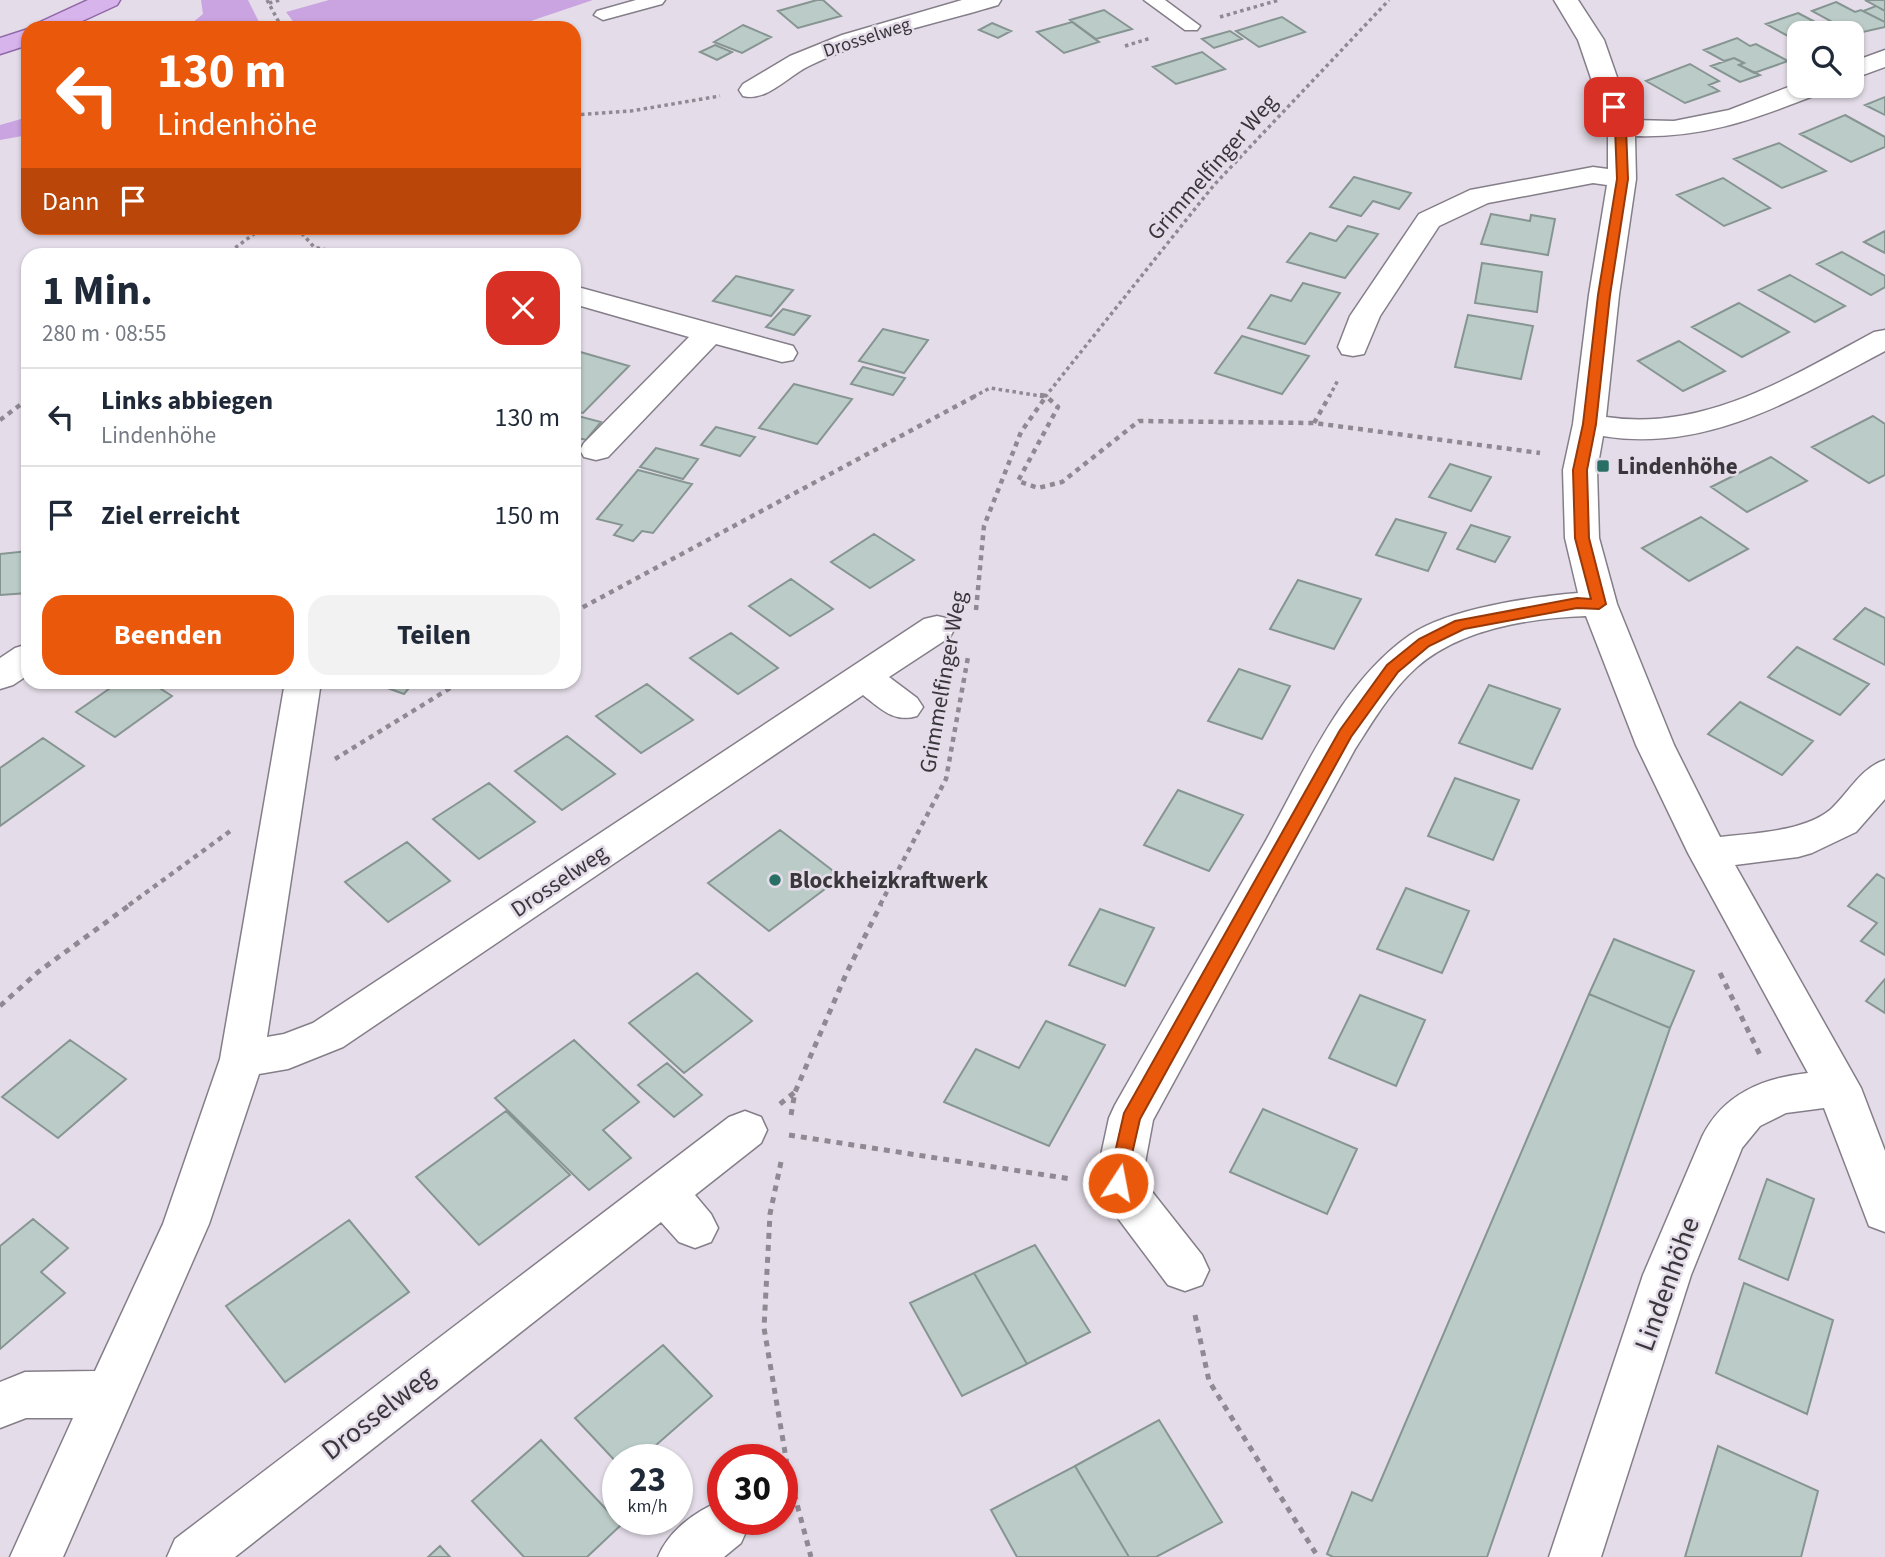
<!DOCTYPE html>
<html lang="de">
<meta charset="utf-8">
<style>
body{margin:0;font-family:"Source Sans 3",sans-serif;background:#f2f2f3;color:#1f2937;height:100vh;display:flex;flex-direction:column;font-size:26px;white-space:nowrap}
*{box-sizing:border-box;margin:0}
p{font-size:23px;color:#747a83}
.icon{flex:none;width:38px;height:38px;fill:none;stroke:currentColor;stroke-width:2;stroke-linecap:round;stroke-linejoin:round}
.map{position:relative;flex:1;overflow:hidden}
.side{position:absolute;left:21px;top:248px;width:560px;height:441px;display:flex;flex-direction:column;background:#fff;border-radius:21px;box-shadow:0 2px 5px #0004}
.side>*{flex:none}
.hud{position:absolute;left:21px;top:21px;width:560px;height:214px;border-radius:21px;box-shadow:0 2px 5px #0004;background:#ea580c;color:#fff;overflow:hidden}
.controls{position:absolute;left:1787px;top:21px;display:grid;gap:14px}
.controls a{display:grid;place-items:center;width:77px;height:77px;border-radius:14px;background:#fff;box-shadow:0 2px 5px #0004;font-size:35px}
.speed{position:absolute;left:602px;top:1444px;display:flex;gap:14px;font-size:35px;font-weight:700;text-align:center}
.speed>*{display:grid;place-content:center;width:91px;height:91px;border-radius:50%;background:#fff;box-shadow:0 2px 5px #0004;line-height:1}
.speed small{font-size:18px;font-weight:400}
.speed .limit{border:10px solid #d22;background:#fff;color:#111}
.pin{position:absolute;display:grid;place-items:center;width:60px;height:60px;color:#fff;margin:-30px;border-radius:14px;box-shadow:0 4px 10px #0006}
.me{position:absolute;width:77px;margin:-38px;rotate:11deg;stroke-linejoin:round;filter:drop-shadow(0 0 5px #0008)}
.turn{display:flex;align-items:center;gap:24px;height:147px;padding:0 21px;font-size:32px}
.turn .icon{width:91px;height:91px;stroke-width:2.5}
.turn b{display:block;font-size:49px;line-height:60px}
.then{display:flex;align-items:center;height:66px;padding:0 21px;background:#0003;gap:14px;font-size:26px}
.round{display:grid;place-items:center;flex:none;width:74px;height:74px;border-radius:21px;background:#f2f2f3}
.summary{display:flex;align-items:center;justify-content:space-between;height:119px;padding:0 21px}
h1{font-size:42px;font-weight:700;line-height:52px}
.button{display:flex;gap:14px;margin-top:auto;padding:14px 21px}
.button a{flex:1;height:80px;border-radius:21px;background:#ea580c;color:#fff;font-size:28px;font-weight:700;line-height:80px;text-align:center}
.button a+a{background:#f2f2f3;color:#1f2937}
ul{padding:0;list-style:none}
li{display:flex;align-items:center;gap:21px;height:98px;padding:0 21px;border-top:2px solid #e0e1e3}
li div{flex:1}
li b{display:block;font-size:26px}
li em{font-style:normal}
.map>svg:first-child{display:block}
</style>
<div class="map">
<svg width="1885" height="1557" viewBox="0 0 1885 1557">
<rect width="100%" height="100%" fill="#e4dde9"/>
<path fill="#c9a4e0" d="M201,0H248L262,28H186L203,14Z
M329,0H593L510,28H298L286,12Z
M28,117V135L0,140V125Z"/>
<path fill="#bbcbc7" stroke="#869592" stroke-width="2" d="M817,0H823L841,16L798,28L778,11Z
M1865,0H1885V11L1876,6Z
M1836,2L1855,12L1861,10L1885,22V27L1854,34L1812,11Z
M1876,6L1885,11V22L1863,11Z
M1104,10L1132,29L1096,39L1070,20Z
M1798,13L1836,33H1799V42L1766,24Z
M1282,17L1305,32L1259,47L1236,31Z
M1072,22L1099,42L1064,53L1037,32Z
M992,23L1011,31L998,38L979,30Z
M743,25L771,37L742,53L714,42Z
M1230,31L1242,39L1214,48L1202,39Z
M1737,38L1750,46L1756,44L1788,61L1754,73L1739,65L1744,63L1734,58L1724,61L1704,50Z
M715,45L732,52L717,60L700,52Z
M1202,52L1225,69L1176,84L1153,67Z
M1734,58L1744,63L1739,65L1760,75L1740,82L1711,66Z
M1690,64L1719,81L1709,85L1719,91L1685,103L1646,81Z
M1885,97V115L1865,105Z
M1845,115L1885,137V147L1851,162L1800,134Z
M1779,143L1826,171L1782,188L1734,159Z
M1354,177L1411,193L1399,209L1373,201L1361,216L1330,207Z
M1723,178L1770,208L1724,226L1677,195Z
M1491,214L1530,221L1531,215L1555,219L1548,255L1481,244Z
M1348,226L1378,234L1345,278L1287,262L1310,233L1336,241Z
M1885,231V253L1864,242Z
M1842,252L1885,276V287L1871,295L1817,264Z
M1482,263L1542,272L1537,312L1475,303Z
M1790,275L1845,306L1815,322L1759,290Z
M736,276L793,290L771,316L713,301Z
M1303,283L1340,293L1305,344L1248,328L1271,295L1291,301Z
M1739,303L1789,332L1742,357L1692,327Z
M783,309L810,316L794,335L766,327Z
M1468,315L1533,326L1521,379L1455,367Z
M883,329L928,340L904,373L859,361Z
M1242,336L1309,356L1282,394L1215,373Z
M1679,341L1725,371L1683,391L1638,361Z
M577,351L629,366L583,413L574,411V355Z
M863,367L905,378L893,395L851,384Z
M794,384L852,399L817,444L759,428Z
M574,415L601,422L586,440L574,437Z
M1873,416L1885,424V475L1869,483L1812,447Z
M716,427L755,437L740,456L701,445Z
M656,448L698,459L683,479L640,467Z
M1771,457L1807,481L1747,512L1711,487Z
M1450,464L1491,477L1471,511L1429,497Z
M638,470L692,484L653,533L642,531L633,541L614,535L622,525L597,519Z
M1701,517L1748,549L1689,581L1642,548Z
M1396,519L1446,533L1428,571L1376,555Z
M1471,525L1510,537L1495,562L1457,549Z
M874,534L914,560L870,588L831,562Z
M28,551V593L0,595V554Z
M791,579L833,609L790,636L749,606Z
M1298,580L1361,599L1334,649L1270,629Z
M1865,608L1885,618V665L1834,639Z
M731,633L778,668L738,694L690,658Z
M1797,647L1869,684L1840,715L1768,677Z
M1239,669L1290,686L1262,739L1208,721Z
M119,682H150L172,696L115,737L76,712Z
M371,682H414L404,694Z
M647,684L693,720L641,753L596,716Z
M1489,685L1560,709L1532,769L1459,743Z
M1740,702L1813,741L1782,775L1708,734Z
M567,736L615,774L562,810L515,771Z
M43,738L84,766L0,826V768Z
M1455,778L1519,800L1493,860L1428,836Z
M489,783L535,822L479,859L433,819Z
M1178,790L1243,815L1209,871L1144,845Z
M780,830L841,877L769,931L708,883Z
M407,842L450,881L388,922L345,882Z
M1877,874L1885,879V955L1861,941L1877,923L1848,906Z
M1406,888L1469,911L1442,973L1377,949Z
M1100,909L1154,928L1125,986L1069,965Z
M1614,939L1694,971L1670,1028L1589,994Z
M697,973L752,1021L684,1073L629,1023Z
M1885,979V1013L1866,1001Z
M1589,994L1670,1028L1487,1557H1333L1327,1554L1352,1492L1372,1501Z
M1360,995L1425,1020L1396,1086L1329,1058Z
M1046,1021L1105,1045L1049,1146L944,1102L976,1049L1019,1068Z
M70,1040L126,1079L58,1138L2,1097Z
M574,1040L639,1102L603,1130L631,1158L589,1190L495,1098Z
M667,1063L702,1095L674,1117L638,1085Z
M1263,1109L1357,1149L1327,1214L1230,1172Z
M506,1111L570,1175L479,1245L416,1177Z
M1767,1179L1814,1199L1788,1280L1739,1259Z
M33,1219L68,1248L41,1272L65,1293L0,1349V1246Z
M349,1220L409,1292L285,1382L226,1306Z
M1035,1245L1090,1332L1027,1364L974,1273Z
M974,1273L1027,1364L962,1396L910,1303Z
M1744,1283L1833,1320L1807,1414L1716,1373Z
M663,1345L712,1396L639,1460H618V1464L575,1418Z
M1159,1420L1222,1522L1156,1557H1129L1075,1466Z
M541,1440L621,1525L587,1557H524L472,1501Z
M1718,1446L1818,1491L1801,1557H1685Z
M1075,1466L1129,1557H1017L991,1510Z
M440,1546L450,1557H428Z"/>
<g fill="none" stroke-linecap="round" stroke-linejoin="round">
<defs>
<path id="service" d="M636,0H665L662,4L603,20L594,15L597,11Z
M1144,0H1165L1200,26L1197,30H1185Z"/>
<path id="minor" d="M962,0H1001L998,5C935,24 868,37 809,66C788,76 767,102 743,96L739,90L743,84L790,56L842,35Z
M1554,0H1578L1604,40L1632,120L1674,121L1729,110L1799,83V86H1828L1824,92C1756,118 1709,138 1635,136L1636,179L1619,295L1606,417C1705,432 1790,377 1874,332L1885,330V351C1796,398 1707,453 1603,436L1597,470L1599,538L1617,604L1674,745L1720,837C1753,833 1803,832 1830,810C1849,793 1860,768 1885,760V799L1856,832L1812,853L1798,857L1735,865L1861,1088L1885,1151V1232L1869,1226L1824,1108L1786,1113L1760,1126L1742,1148L1691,1275L1601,1557H1549L1643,1275L1702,1137C1723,1094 1763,1078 1808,1073L1688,853L1636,745L1586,616C1530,618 1460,629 1417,667C1391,690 1373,721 1355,749L1153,1120L1142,1179L1202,1255L1209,1270L1202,1285L1185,1291L1168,1285L1102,1197L1095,1183L1109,1118L1115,1105C1163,1020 1212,936 1260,851C1302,778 1338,685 1410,635C1449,608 1532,597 1578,593L1565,538L1563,470L1573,424L1589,295L1607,185L1593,183L1488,203L1439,226L1380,316L1364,354L1353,356L1342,354L1338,347L1350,316L1419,214L1470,190L1593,167L1608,169V128L1578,40Z
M1885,50V67L1852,79V62Z
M574,286L793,346L797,353L793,360L782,362L716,344L608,457L596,460L584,457L580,450L584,443L689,337L574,304Z
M937,616L950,619L955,628L950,637L889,677L917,698L923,707L917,716C894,723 881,709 863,695L343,1047L288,1069L259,1074L209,1224L63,1557H10L73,1418H26L0,1428V1382L25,1372L95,1371L163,1224L220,1059L285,682H321L267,1037L284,1034L313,1023L924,619Z
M28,644V675L13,685L0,689V658L15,648Z
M745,1111L761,1117L767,1130L761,1143L695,1195L711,1214L718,1228L711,1242L695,1248L679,1242L661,1222L235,1557H167L175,1539L729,1117Z
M723,1500V1519H746L749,1525L741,1543L724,1557H658C669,1530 696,1511 723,1500Z"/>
<path id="primary" d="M88,0H120L117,5L67,28H34L38,23Z
M28,29V45L0,54V38Z"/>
</defs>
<use href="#service" stroke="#847e89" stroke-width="3"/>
<use href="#minor" stroke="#847e89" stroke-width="3"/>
<use href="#primary" stroke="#9068a7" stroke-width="3"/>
<path stroke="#8e8992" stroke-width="3.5" stroke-dasharray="3.5 3.5" stroke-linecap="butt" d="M267,0L282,28
M269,3L280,0
M1220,17L1279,0
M1125,46L1151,38
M574,115L631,111L720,96
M297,228L314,247L351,256
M224,256L262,228
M973,397L990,388L1047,397
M1045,397L1214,185L1389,0
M1329,397L1338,380"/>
<path stroke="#8e8992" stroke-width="4.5" stroke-dasharray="5 5" stroke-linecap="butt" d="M1040,395L1046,396L1058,407L1018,481L1038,488L1062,482L1139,421L1314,423L1540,453
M0,420L28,399
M1314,423L1330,395
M976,610L984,526L1021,432L1047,395
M574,612L977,395
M335,759L460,682
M129,905L233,829
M880,905L946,779L968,657"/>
<path stroke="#8e8992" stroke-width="5" stroke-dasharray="6 6" stroke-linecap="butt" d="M1720,973L1761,1057
M0,1006L38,972L131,904
M780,1104L795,1092
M791,1115L795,1092L847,972L881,904
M789,1135L1071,1179
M781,1162L770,1214L764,1328L788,1470L811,1557
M1195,1315L1209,1381L1318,1557"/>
<use href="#service" fill="#fff" fill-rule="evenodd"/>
<use href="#minor" fill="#fff" fill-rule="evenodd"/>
<use href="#primary" fill="#d8b4ed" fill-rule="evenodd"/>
</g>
<path fill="#ea580c" stroke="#983908" stroke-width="2" d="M1614,104L1620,107L1626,128L1628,179L1610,295L1596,424L1587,470L1589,538L1606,604L1599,609L1577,608L1464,629L1429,646L1398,672L1351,737L1140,1119L1124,1189L1118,1191L1111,1189L1108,1183L1124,1113L1340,730L1387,665L1419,639L1455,621L1577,598L1591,599L1575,538L1573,470L1583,424L1598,295L1617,179L1615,128L1609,107Z"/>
<g fill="#296f65" stroke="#e4dde9" stroke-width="2.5">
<rect x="1596" y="459" width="14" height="14" rx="3.5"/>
<circle cx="775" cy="880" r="7"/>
</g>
<g text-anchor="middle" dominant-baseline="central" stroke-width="5" stroke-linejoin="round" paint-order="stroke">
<g font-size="19" fill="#3a373c" stroke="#e4dde9">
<text transform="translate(867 38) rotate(-18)">Drosselweg</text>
</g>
<g font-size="23" fill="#3a373c" stroke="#e4dde9">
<text transform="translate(1212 167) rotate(-49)">Grimmelfinger Weg</text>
<text transform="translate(943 682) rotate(-80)">Grimmelfinger Weg</text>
<text transform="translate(559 881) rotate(-34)">Drosselweg</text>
</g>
<g font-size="23" font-weight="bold" fill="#3a373c" stroke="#e4dde9" text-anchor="start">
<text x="1617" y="466">Lindenhöhe</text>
<text x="789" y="880">Blockheizkraftwerk</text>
</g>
<g font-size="28" fill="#3a373c" stroke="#e4dde9">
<text transform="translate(1667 1284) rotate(-70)">Lindenhöhe</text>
<text transform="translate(378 1413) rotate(-38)">Drosselweg</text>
</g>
</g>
</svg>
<div class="controls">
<a><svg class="icon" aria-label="search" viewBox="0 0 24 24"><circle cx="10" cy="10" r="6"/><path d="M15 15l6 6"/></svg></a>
</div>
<div class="speed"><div>23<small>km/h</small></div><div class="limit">30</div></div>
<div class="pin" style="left:1614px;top:107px;background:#d93025"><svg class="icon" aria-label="arrive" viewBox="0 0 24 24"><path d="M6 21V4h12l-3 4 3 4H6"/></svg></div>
<svg class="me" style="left:1118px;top:1183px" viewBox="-20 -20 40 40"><circle r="17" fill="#ea580c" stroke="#fff" stroke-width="3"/><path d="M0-11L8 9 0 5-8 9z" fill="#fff"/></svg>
<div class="hud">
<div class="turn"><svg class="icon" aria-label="left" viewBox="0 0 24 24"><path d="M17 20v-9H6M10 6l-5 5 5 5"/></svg><div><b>130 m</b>Lindenhöhe</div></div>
<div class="then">Dann<svg class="icon" aria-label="arrive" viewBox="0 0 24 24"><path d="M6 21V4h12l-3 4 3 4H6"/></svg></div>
</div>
<section class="side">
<div class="summary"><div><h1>1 Min.</h1><p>280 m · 08:55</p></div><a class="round" style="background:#d93025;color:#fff"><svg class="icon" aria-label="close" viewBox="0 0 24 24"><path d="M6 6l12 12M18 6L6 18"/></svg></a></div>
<ul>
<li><svg class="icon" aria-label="left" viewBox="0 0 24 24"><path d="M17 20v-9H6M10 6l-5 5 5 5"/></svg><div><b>Links abbiegen</b><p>Lindenhöhe</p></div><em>130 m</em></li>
<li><svg class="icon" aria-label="arrive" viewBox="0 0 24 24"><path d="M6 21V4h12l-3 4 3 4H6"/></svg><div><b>Ziel erreicht</b></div><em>150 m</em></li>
</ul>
<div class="button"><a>Beenden</a><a>Teilen</a></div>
</section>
</div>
